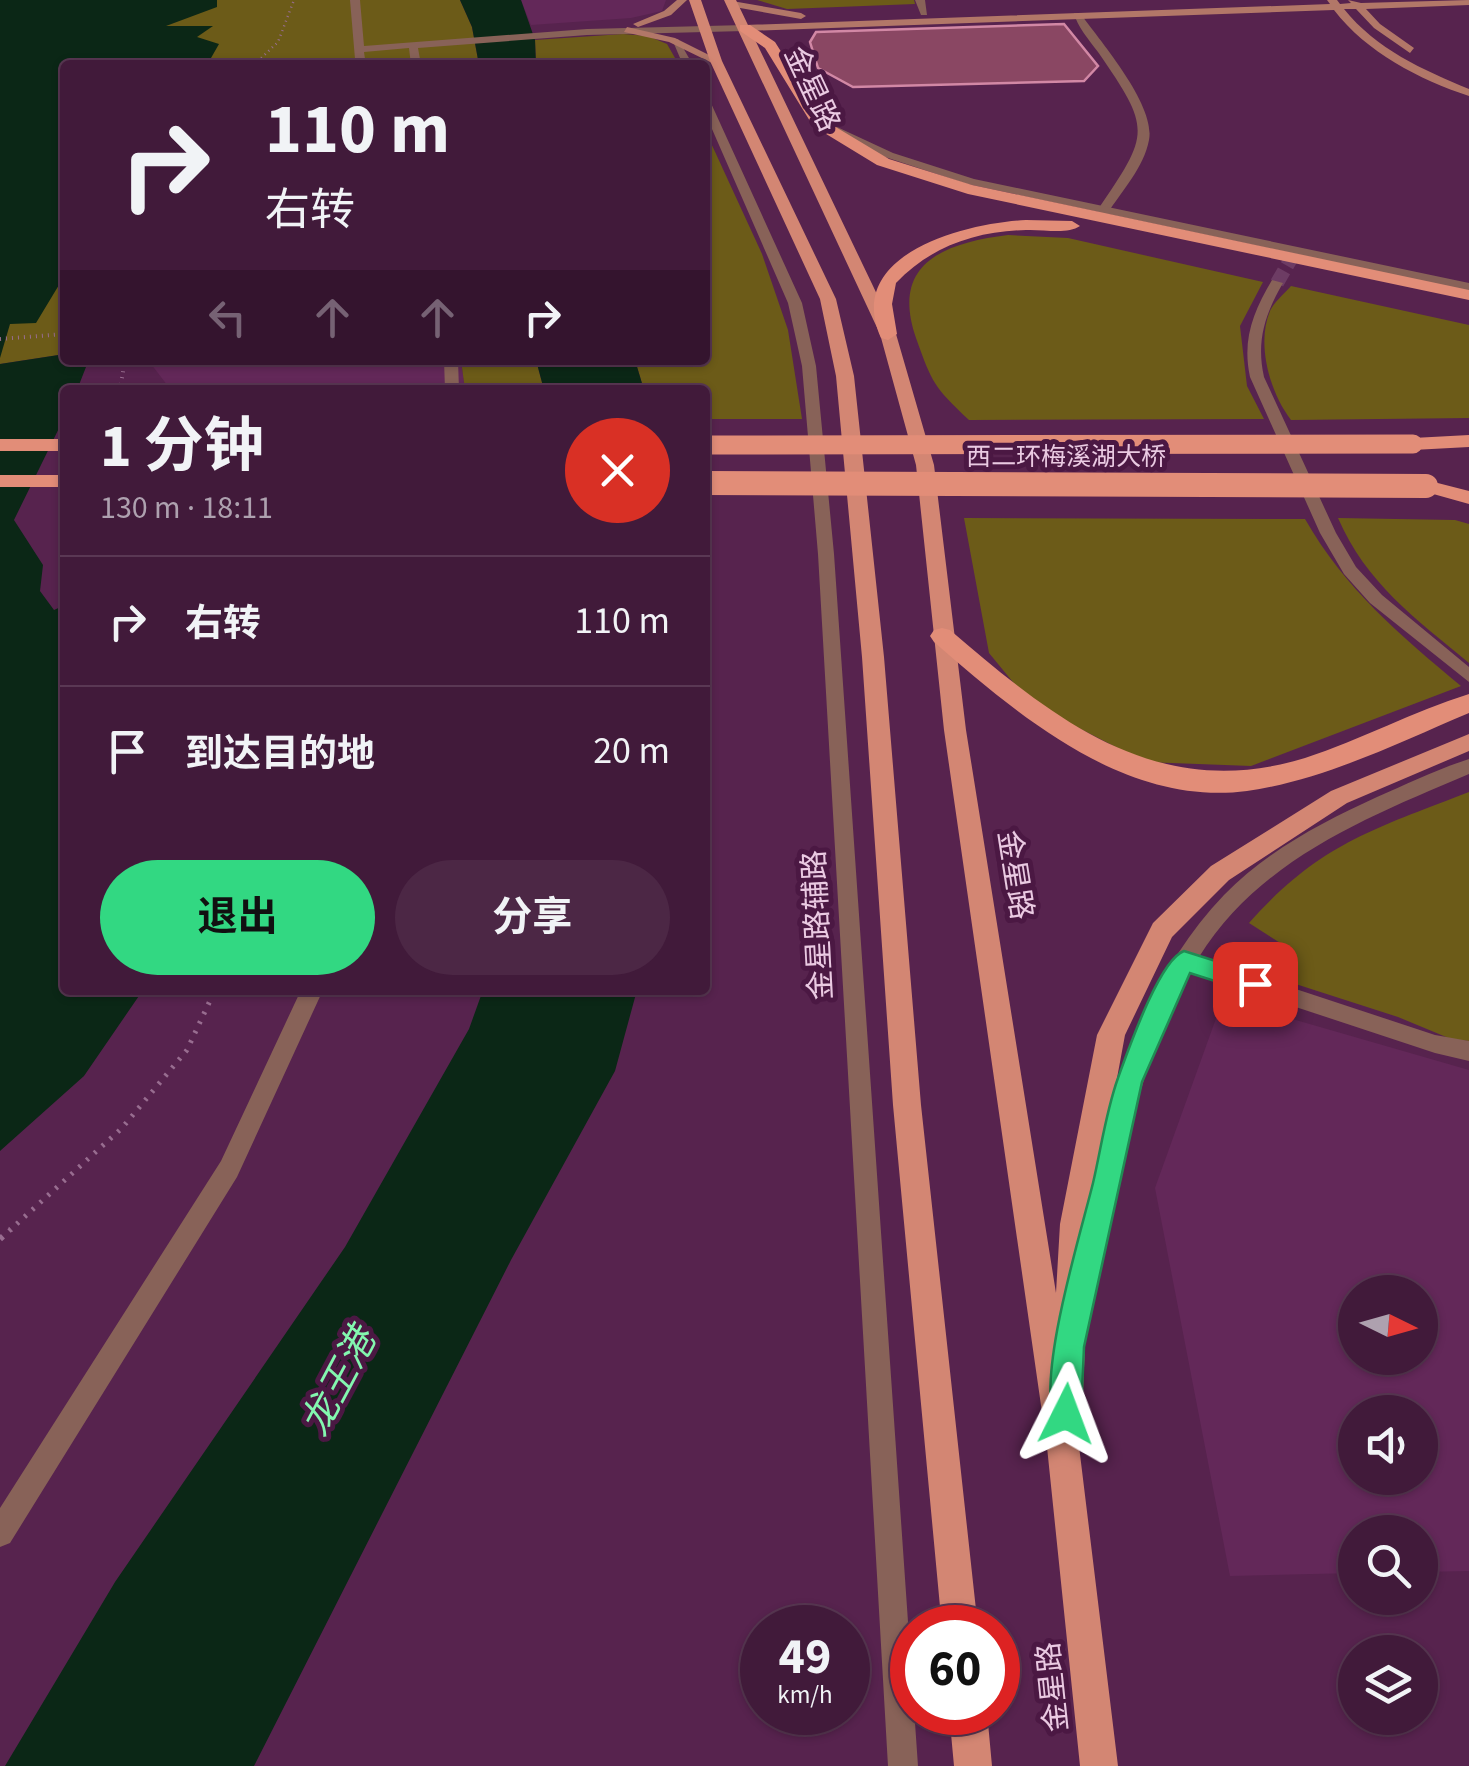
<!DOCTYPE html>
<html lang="zh">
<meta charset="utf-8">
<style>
body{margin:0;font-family:"Source Sans 3","Noto Sans SC",sans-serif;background:#4c2745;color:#f1f3f6;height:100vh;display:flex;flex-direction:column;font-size:38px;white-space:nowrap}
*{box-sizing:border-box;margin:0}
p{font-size:32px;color:#aea1af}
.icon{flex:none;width:55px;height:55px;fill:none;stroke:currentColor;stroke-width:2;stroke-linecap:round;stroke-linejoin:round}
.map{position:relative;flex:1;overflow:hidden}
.sheet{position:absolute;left:60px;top:385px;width:650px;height:610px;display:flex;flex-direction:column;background:#411a3a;border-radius:10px;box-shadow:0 2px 8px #0004,0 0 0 2px #5a3854}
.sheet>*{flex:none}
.hud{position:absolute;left:60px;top:60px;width:650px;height:305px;border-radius:10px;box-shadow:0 2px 8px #0004,0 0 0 2px #5a3854;background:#411a3a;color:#f1f3f6;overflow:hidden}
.needle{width:65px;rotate:95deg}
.buttons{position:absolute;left:1338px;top:1275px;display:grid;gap:20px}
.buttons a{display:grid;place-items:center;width:100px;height:100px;border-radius:50%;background:#411a3a;box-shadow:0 2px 8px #0004,0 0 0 2px #5a3854;font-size:50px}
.speed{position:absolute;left:740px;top:1605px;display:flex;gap:20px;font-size:50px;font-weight:700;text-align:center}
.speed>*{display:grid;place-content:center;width:130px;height:130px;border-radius:50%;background:#411a3a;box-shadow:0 2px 8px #0004,0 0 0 2px #5a3854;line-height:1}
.speed small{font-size:25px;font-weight:400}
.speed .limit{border:15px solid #d22;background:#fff;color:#111}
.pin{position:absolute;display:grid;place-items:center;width:85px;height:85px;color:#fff;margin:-42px;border-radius:20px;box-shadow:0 5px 15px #0006}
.me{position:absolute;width:110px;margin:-55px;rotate:3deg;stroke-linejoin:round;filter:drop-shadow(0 0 8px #0008)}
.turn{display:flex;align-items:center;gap:35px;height:210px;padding:0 40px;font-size:45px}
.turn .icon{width:130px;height:130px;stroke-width:2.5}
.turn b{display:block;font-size:70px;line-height:85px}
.lanes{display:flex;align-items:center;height:95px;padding:0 40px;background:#0003;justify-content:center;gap:50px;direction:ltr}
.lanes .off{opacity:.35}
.round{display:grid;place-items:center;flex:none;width:105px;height:105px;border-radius:52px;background:#4c2745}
.head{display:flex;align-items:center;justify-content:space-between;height:170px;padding:0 40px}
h1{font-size:60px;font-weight:700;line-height:75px}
.primary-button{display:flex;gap:20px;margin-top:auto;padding:20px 40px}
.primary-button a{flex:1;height:115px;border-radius:60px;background:#32d882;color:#111;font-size:40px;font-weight:700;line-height:115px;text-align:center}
.primary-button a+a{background:#4c2745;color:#f1f3f6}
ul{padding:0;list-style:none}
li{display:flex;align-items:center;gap:30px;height:130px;padding:0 40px;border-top:2px solid #5a3854}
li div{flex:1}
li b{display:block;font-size:38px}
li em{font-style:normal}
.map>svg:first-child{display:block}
</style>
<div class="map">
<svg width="1469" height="1766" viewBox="0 0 1469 1766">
<rect width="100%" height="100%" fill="#57234e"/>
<path fill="#632859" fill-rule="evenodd" d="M521,0H666L662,11L631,18L531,25Z
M148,360H461L465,390H171Z
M1223,999L1469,1070V1571L1420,1572V1532H1355V1573L1230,1576L1155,1188ZM1355,1292H1420V1358H1355ZM1355,1412H1420V1478H1355Z"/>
<path fill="#6c5b18" d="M0,0H460L472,27L479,65H65V354L0,364Z
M757,0H914L915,4L787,9Z
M623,34L648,36L667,44L679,65H536L535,40Z
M705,130L762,254L788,330L802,419H705V390H644L635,360H705Z
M1008,235L1068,238L1263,282L1240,326L1247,386L1264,419L969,420C934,387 932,383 916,338C890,263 944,243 1008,235Z
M1291,286L1469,325V418L1291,420C1270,393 1256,344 1270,311C1274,302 1284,294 1291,286Z
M461,360H536L544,390H465Z
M964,518L1305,519C1345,589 1400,635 1461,686L1251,766L1145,762L1030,703L989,653Z
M1338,518L1455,520L1469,524V663C1416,619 1366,583 1338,518Z
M1469,792V1041L1451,1039L1398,1017L1268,975L1285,946L1249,923C1319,844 1374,829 1469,792Z"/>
<path fill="#0b2716" d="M0,0H217V7L166,26H213L197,37L219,44L207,65H65V275L36,323L10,324L0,358Z
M460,0H521L535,40L536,65H479L472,27Z
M65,354V360H79L86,367L77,390H65V416L14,520L43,565L40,591L54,610L65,605V990H143L84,1076L0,1151V364Z
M536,360H635L644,390H544Z
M483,990H637L615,1071L511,1260L254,1766H5L115,1582L345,1247L469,1029Z"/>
<path fill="#8a4763" stroke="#d288a5" stroke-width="2.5" d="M1064,24L1098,66L1084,81L853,87L818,68L810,42L816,32Z"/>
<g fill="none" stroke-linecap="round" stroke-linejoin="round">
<path stroke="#6d3c64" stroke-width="14" stroke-dasharray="14 6" stroke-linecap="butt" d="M1277,283L1292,257"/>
<path stroke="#986d90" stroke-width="2.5" stroke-dasharray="1 4" stroke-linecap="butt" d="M254,65L278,42L294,0"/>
<path stroke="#986d90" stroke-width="4" stroke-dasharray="1 5" stroke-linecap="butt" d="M0,339L65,334
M120,390L125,360"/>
<path stroke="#986d90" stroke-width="5" stroke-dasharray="2.5 8" stroke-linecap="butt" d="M9,1231L122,1128L187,1050L215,990"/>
<path stroke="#986d90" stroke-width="6" stroke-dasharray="4 10" stroke-linecap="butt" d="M0,1239L11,1229"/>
<path fill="#886258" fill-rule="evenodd" d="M350,0H360L364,46L587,29L745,25L750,28L745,31L587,35L418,48L421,65H411L409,48L364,52L365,59L360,62L355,59Z
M915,0H925L927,15H921Z
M1074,13H1080C1100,41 1156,105 1149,140C1144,167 1122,191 1107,214L1103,215L1097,211C1149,134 1153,131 1098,52C1089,40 1077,26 1074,13Z
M1272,280L1283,283C1265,314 1256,341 1264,377L1336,533L1356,567L1382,595L1469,667V682L1370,603L1344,574L1320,533L1250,377C1242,340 1253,312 1272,280Z
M444,360H458L459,390H445Z
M1469,759V774C1368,817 1260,859 1199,957L1435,1035L1469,1041V1061L1435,1053L1190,972C1136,1068 1118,1179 1095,1286L1092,1295L1083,1298L1074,1295L1071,1286C1101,1151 1125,997 1224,895C1267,851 1322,822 1377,797C1407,784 1438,769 1469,759Z
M301,990H323L237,1177L10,1543L0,1547V1508L221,1161Z"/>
<path fill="#886258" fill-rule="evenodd" d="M672,39H678L693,65H683Z
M705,98L710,101L802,303L816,366L834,554L918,1766H888L818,554L802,366L788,303L705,113Z
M837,127L893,153L974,179L1469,283V291L967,184L885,157L833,132V128Z"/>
<path fill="#b27768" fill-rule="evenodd" d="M677,0H687L671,15L638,27L633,24L664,11Z
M1327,0H1337L1340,4L1351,3L1348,0L1361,3L1469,0V5L1366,9L1380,24L1414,48L1410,53L1374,28L1356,9H1344C1376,49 1423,70 1469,89V96C1420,80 1366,52 1334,10L745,31L740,28L745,25L1330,4Z
M732,1L801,13L806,16L801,19L729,6Z
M627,27L675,38L721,61L712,63L669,42L624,32Z"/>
<path fill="#d38673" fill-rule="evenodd" d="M689,0H701L722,61L836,299L854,376L884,657L921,1105L978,1628H942L893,1105L862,657L836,376L820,299L710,61Z
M724,0H736L896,334L934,465L966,730L1056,1293L1060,1224L1097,1035L1153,923L1211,866L1331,791L1469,734V751L1347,803L1229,880L1172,937L1125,1035L1090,1224L1083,1392L1074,1405L1118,1766H1080L1047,1447L944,730L916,465L880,334Z
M949,1712H987L992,1766H954Z"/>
<path fill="#e28d78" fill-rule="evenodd" d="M740,25H750L775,42L824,120L889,159L972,185L1469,290V300L968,194L877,165L813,126L765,48L740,31Z
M1026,220L1072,221L1080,226C1067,235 1043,229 1026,230C977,231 931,246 896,283L892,304L897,334L888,340L881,338C843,253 967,223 1026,220Z
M1469,435V447L1413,450L1403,444L1413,438Z
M0,439H65V451H0Z
M0,475H65V487H0Z
M1426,480L1469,491V504L1419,490L1416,486L1419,482Z
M942,628L950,630C1056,721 1158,803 1305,758C1361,740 1413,711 1469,694V713C1398,743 1324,780 1247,791C1125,807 1019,716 934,642L930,636L934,630Z"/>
<path stroke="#e28d78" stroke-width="19" d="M705,445L1413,444"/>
<path stroke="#e28d78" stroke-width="24" d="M705,483L1426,486"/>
</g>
<path fill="#32d882" stroke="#208c54" stroke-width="2.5" d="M1184,951L1263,976L1267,984L1263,991L1255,994L1190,973L1142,1082L1084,1347L1081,1414L1076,1424L1066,1428L1055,1424C1036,1377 1080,1236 1093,1183C1101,1149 1106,1111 1118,1078C1128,1051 1159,960 1184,951Z"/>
<g text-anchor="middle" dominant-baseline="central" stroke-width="10" stroke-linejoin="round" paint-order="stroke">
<g font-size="25" fill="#eacae2" stroke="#4b1843">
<text x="1066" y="457">西二环梅溪湖大桥</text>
</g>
<g font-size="30" fill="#eacae2" stroke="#4b1843">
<text transform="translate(812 89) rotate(65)">金星路</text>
<text transform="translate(1015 875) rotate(81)">金星路</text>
<text transform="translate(818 925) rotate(-93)">金星路辅路</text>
<text transform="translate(1053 1687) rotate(-96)">金星路</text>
</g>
<g font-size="38" font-style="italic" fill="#83f7af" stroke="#4b1843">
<text transform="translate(339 1382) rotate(-62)">龙王港</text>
</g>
</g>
</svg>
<div class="buttons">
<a><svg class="needle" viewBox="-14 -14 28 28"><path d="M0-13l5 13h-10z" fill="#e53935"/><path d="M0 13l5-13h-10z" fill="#aea1af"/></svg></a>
<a><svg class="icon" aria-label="sound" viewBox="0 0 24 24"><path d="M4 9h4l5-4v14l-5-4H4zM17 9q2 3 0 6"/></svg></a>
<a><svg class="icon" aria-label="search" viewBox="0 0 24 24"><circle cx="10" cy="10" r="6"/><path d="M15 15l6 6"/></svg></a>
<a><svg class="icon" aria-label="layers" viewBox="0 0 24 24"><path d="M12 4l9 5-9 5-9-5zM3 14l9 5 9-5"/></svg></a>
</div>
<div class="speed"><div>49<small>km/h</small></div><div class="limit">60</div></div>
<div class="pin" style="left:1255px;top:984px;background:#d93025"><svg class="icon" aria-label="arrive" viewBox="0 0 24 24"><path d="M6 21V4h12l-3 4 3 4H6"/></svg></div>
<svg class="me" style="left:1066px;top:1414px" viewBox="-20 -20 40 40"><path d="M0-17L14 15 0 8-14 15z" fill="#32d882" stroke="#fff" stroke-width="4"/></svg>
<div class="hud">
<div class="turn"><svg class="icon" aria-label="right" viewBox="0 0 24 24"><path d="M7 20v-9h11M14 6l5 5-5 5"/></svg><div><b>110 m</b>右转</div></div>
<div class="lanes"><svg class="icon off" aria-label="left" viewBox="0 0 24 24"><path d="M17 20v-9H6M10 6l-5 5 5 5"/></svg><svg class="icon off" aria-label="ahead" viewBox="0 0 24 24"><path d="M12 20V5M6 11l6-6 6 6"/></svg><svg class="icon off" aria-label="ahead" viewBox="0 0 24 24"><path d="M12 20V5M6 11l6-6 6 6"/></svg><svg class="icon" aria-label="right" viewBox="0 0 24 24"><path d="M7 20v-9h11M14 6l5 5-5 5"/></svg></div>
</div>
<section class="sheet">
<div class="head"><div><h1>1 分钟</h1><p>130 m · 18:11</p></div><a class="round" style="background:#d93025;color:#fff"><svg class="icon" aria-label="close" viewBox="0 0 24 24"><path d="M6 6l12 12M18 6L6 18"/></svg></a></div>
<ul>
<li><svg class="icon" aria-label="right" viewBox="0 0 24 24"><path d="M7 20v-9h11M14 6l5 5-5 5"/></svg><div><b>右转</b></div><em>110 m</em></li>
<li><svg class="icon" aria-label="arrive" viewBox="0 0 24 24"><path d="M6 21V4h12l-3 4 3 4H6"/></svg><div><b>到达目的地</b></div><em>20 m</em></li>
</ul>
<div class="primary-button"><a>退出</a><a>分享</a></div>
</section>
</div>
